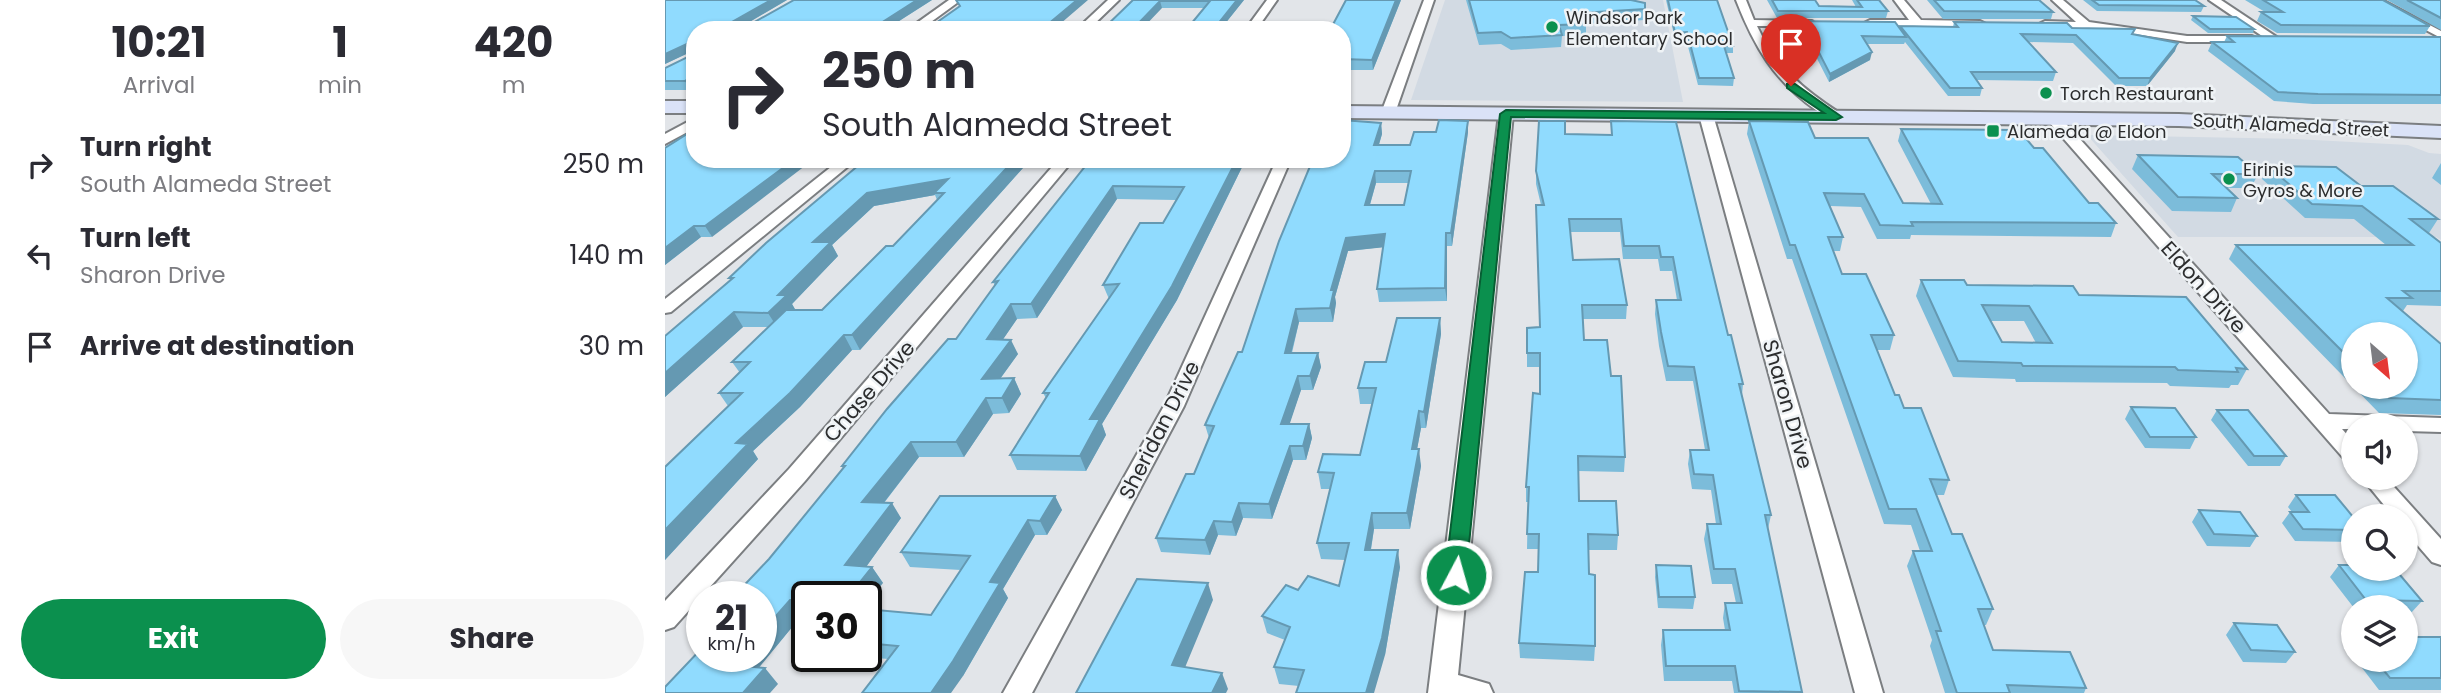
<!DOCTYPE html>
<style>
body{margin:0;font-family:Poppins,sans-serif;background:#f7f7f7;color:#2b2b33;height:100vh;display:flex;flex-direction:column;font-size:26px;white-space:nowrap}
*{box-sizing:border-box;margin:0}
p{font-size:23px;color:#7c7c81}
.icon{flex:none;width:38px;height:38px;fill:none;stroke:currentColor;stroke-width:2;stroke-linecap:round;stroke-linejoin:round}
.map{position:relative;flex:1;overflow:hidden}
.side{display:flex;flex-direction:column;background:#fff;width:665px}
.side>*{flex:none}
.guide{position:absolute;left:21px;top:21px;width:665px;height:147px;border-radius:28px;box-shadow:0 2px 5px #0004;background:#fff;color:#2b2b33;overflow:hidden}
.needle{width:46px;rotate:152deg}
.buttons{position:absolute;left:1676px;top:322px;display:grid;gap:14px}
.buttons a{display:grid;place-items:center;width:77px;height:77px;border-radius:50%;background:#fff;box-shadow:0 2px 5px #0004;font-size:35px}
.speed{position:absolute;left:21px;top:581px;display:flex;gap:14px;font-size:35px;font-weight:700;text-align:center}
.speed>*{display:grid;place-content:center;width:91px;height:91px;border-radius:50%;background:#fff;box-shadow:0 2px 5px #0004;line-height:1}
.speed small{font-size:18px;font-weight:400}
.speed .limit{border:4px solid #111;border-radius:10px;background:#fff;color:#111}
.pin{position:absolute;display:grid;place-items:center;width:60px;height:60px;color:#fff;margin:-72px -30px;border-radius:50% 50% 50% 0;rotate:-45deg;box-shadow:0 0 7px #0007}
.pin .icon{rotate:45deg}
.me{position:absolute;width:77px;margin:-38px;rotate:6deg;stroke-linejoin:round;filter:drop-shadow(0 0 5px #0008)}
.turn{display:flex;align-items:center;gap:24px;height:147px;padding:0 21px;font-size:32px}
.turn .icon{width:91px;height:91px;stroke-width:2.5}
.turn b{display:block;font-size:49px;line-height:60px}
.eta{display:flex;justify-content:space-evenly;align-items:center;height:119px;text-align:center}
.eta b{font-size:42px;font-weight:700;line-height:49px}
.cta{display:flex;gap:14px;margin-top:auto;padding:14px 21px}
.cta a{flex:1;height:80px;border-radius:42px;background:#0b904e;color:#fff;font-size:28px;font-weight:700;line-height:80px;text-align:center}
.cta a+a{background:#f7f7f7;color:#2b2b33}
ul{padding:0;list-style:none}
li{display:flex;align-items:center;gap:21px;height:91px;padding:0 21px}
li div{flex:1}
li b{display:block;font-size:26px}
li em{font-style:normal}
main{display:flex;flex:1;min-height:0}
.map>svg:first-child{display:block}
</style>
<main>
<section class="side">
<div class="eta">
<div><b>10:21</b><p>Arrival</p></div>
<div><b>1</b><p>min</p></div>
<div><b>420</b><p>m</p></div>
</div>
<ul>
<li><svg class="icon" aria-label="right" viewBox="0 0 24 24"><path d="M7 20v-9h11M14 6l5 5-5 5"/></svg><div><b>Turn right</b><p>South Alameda Street</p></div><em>250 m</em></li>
<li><svg class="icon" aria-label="left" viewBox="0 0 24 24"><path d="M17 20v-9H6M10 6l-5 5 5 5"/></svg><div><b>Turn left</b><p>Sharon Drive</p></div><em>140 m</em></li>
<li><svg class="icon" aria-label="arrive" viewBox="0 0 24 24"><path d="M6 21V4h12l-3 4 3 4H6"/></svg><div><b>Arrive at destination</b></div><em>30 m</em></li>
</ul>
<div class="cta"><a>Exit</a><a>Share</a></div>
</section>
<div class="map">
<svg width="1776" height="693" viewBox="0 0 1776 693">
<rect width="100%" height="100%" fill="#e2e5e9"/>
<path fill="#d2dae3" d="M780,0H998L1018,102L746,100Z
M1422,135L1630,139L1743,145L1764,153L1776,154V240L1771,237H1513Z"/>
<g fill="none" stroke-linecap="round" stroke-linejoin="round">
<defs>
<path id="street" d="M284,0H296L255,30H242Z
M443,0H454L423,30H411Z
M602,0H612L591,30H580Z
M759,0H769L730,113L718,116L716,113Z
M1071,0H1081L1089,20L1147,21L1149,23L1143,26H1092C1111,67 1139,90 1176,114V120C1166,122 1159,115 1151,110C1109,81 1089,46 1071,0Z
M1229,0H1239L1256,20L1315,21L1321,24L1315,27L1201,25L1199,23L1205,20H1244Z
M1387,0H1398L1424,22L1522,36H1587L1593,39L1587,42H1522L1438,29L1376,26L1374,24L1380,21L1411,22Z
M1544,0H1556L1613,38L1603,40Z
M1704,0H1717L1776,31V38Z
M841,110L848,114L793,675L824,684L828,693H763L834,114Z
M1041,111L1048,115L1218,693H1190L1034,115Z
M1384,116H1394L1664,414L1776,418V432L1741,431V425H1689V429H1677L1689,442V464L1681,461L1384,122Z
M30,118V128L0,144V134Z
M176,159H192L6,312L0,313V299Z
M394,159H409L140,481L9,627L0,630V601L124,469Z
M612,159H626L519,406L367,693H338L499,406Z
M1697,478H1721L1776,539V565L1767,562L1741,532V516H1728Z"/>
<path id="secondary" d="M0,101H30V113H0Z
M677,106L1514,114L1776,126V138L1514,126L677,118Z"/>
</defs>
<use href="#street" stroke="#7b7e81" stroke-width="4"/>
<use href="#secondary" stroke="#7b7e81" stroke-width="4"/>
<use href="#street" fill="#fff" fill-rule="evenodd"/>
<use href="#secondary" fill="#dae2f7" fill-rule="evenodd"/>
</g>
<path fill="#7cbcda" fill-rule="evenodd" d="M0,0H122L79,25L267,0L220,30H30L25,90H0V68L27,55V51L0,64Z
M468,0H579L555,30H521L539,8H497Z
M736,0L708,70H677V30Z
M801,0H966L980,3L979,20L921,24V35L897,36L896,47L846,50L836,44L814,45Z
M1001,0H1052L1068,46V53H1061L1069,78L1068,86L1033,85L1021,39H1010Z
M1102,0H1150L1154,6L1191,7L1187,0H1214L1223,11L1221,18H1112Z
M1262,0H1374L1388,12L1386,19H1278Z
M1418,0H1530L1539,6L1536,12L1432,11Z
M1580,0H1718L1765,26L1760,34L1612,33L1592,21L1596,12H1600Z
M1722,0H1776V30Z
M1528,16L1589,29L1588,33H1543L1526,20Z
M1118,21L1235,28V26L1288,27L1289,22L1407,28L1468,34L1510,51L1482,86H1451L1408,43L1363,42L1391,72L1388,81L1312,80L1317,88L1315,96H1283L1240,42L1239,44H1202L1205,60L1164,82L1144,43H1124L1117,29Z
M1562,36L1776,37V104H1648L1609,101L1543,51L1547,42H1559Z
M803,121V132L787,246H782V301L714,302L712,289L718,247L683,251L670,297L671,303L668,322H634L627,353H653L656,367L648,390H636L624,424H644L647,438L641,460H628L607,519L578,518L571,536L553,535L545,555L496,552L491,538L529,474L544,438L540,425L577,352L716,123L717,134L714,145H745L771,132ZM711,183H743L739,205H705Z
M946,121L1063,335L1078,384L1077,395L1106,515L1103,529L1137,693H1069L1067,681H999L996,645L998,630H1060L1058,618L1060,603H1071L1067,584H1047L1039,539L1042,524H1051L1046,490L1027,489L1023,464L1025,450H1040L1028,381H1001L994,346L990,314L991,300H1012L1007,271H995L993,259H958L955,232H905L908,260L962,305L961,319H918L919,340L946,376L960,457L959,472L913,471L914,501L953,535L952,550H924V574L930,646L929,661L855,658L854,643L873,572L874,549H862L863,502H861V487L875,394V367H862V353L874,327L876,205L871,184V171L900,134L946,135Z
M1084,121L1238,203L1266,204L1233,141L1236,129L1369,148L1424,203L1451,223L1446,237L1246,235L1245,239H1212L1196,207L1165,206L1178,237L1175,251H1168L1177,274L1229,335L1225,350H1212L1230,395L1284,480L1279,495H1271L1287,534L1328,609L1321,625H1319L1328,650L1421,688L1419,693H1280L1265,646L1267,640L1242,566L1248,551H1255L1246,525L1219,524L1127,259H1122L1082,134Z
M0,148L47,237H36L0,265Z
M1473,155L1593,174L1586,188H1561L1572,198L1566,212L1507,211L1467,169Z
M201,159H366L195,350H187L135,407L88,451L93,459L0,560V467L63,406L54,393L75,373L67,362L104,327H78L0,397V336L65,280L64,278ZM270,195L272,200L228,246L157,310H130L127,304L173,256L167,245L209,206Z
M426,159H581L512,300L437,424L441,435L421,471L352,470L345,455L381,398L378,393L444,299L438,285L498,223L511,200L452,199L372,318L352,319L338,339L353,354L335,379L349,378L356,394L344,413L328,414L299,457H254L219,503L236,518L201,567H207L218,583L142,597V616L137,615L93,668L113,684L37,656L104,559L178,469L177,466L291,339L330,286L328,282Z
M1776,163V185L1767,178Z
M1603,166L1696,186L1773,219L1764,233H1762L1776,243V306L1742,305L1738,311L1776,344V415L1714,413L1564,259L1571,245H1721L1689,219L1640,218L1597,179ZM1689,334L1741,387H1689Z
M1256,280L1414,295L1582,369L1573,385H1566L1564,388L1505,386L1502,383L1351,382L1350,379L1288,377L1251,296ZM1326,321H1359L1371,343L1337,342Z
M775,318L776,334L761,428H756L752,449L756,466L745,529H709L706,550L735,567L720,655L634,686L614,684L609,667L620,640L602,633L597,616L633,590L674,586L680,560L656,559L652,543L665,489H656L653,472L695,455L707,404H695L693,388L721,362Z
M1466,407L1531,437L1525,449L1480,448L1460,419Z
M1552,410L1621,456L1615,466H1583L1546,420Z
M1631,495L1689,518V542L1630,541L1617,523L1625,512H1627L1623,507Z
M390,496L397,510L382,535H370L338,589L343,598L298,676L223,659L190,656H201V609L266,615L296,570L245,567L236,552Z
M1534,510L1592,536L1585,547L1542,546L1527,522Z
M991,565L1030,597L1028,609L993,608L990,577Z
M1674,565L1757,601L1746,613H1741V607H1689V608L1665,577Z
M1569,623L1630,652L1621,663L1578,662L1561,635Z
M37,631V648L29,639Z
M1776,637V690H1714L1691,660H1741Z
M1689,643V656L1683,649Z"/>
<path fill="#6599b2" d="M106,0H122L71,30L67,22Z
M252,0H267L220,30H205Z
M412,0H423L388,30H376Z
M572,0H579L555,30H548Z
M731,0H736L708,70L707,60Z
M495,1L497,8L476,30H467Z
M26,42L30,50L0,64V54Z
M1513,43L1510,51L1482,86L1485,78Z
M1207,52L1205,60L1164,82L1165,74Z
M30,76V87L25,90L20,81Z
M803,121V132L787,246L786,233Z
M716,123L717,134L710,157L709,145Z
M130,159H149L47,237L40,226Z
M350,159H366L195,350L187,335Z
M572,159H581L512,300L437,424L441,435L421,471L415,456L425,419Z
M710,171L711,183L701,218L700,205Z
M283,179L269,193L270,195L209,206L167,245L173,256L127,304L130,309L112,327L103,313L113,295L148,242L202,193Z
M448,186L452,199L372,318L366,304Z
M29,226L36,237L0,265V248Z
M781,233L782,246V301L780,288Z
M720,234L721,247L683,251L670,297L671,303L668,322L665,308L666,290L681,238Z
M346,304L352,319L328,354L322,339Z
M631,309L634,322L623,366L620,353Z
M69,312L78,327L0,397V373Z
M775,318L776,334L761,428L759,412Z
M179,335L187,350L135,407L88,451L93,459L0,560V530L71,443Z
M346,340L353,354L324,394L317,379Z
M653,353L656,367L648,390L645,376Z
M633,376L636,390L620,438L616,424Z
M349,378L356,394L344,413L337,398Z
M321,398L328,414L299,457L291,442Z
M754,411L756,428L749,466L747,449Z
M644,424L647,438L641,460L638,446Z
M246,442L254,457L207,518L197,502Z
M625,446L628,460L607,519L604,504Z
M754,449L756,466L745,529L742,513Z
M390,496L397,510L382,535L375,521Z
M227,503L236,518L191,581L180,565Z
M574,503L578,518L571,536L567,522Z
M707,513L709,529L703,566L700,550Z
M363,520L370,535L338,589L343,598L298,676L286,693H266L325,582Z
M549,521L553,535L545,555L540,540Z
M733,550L735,567L720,655L709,693H701Z
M207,567L218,583L201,604V597H183Z
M543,583L548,600L514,682L507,665Z
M125,600L137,615L83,681L69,665L76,656H96V633Z
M100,668L113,684L105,693H78Z
M557,673L563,689L561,693H547Z"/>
<path fill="#90dbfe" stroke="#6599b2" stroke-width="2" fill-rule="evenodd" d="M0,0H106L67,22L70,25H84L129,0H252L205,30H30V76L20,81H0V68L27,55L26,42L0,54Z
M291,0H412L376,30H261L295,6Z
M468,0H572L548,30H521L545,1H495L467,30H437Z
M681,0H731L707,60L677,59V30H665Z
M804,0H966L980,3V9L917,13L921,24L894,25L897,35L846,38L836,32L813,33Z
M1003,0H1052L1068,46H1059L1069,78H1034L1022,32L1010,33Z
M1107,0H1150L1154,6L1197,7L1192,0H1214L1223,11H1113Z
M1269,0H1374L1388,12L1279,11Z
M1427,0H1530L1539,6L1434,5Z
M1598,0H1718L1765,26L1616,25L1596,12H1618Z
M1742,0H1776V18Z
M1528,16L1571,17L1589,29H1545Z
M1118,21L1230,22L1241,37L1197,36L1207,52L1165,74L1145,35H1125Z
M1289,22L1402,23L1407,28L1470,29L1467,34L1513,43L1485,78H1454L1411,35L1356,34L1391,72H1306L1317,88H1285L1235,26L1293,27Z
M1562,36L1776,37V95L1653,94L1613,92L1547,42H1569Z
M677,120L716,123L709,145H745L749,132H771L774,120L803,121L786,233H781L780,288L712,289L720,234L681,238L666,290H669L665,308L631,309L620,353H653L645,376H633L616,424H644L638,446H625L604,504L574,503L567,522L549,521L540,540L491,538L521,474H529L549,426L540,425L573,352H577L614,241L648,159H677ZM710,171H746L739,205H700Z
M874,121H900V134L947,135L946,121L1011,122L1063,335H1066L1078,384H1074L1106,515H1100L1137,692L1074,691L1070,666H1001L998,630H1065L1060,603H1077L1070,569H1049L1042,524H1056L1048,475L1029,474L1025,450H1044L1029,367L1003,366L996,332L991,300H1016L1008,257H996L994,246H959L956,219H904L908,260L954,259L962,305H917L919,340H942L946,376H956L960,457L913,456L914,501H951L953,535L923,534L924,574L930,575V646L854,643L860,572H873L874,534H862L864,487H861L868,393L875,394V353H862V328L875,327L871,205H879L871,171Z
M1084,121L1143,122L1150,138H1203L1238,203L1277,204L1236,129L1354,130L1369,148H1378L1424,203H1433L1451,223L1246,222L1248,226L1215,225L1199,194L1159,193L1178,237H1163L1177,274H1201L1229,335H1206L1230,395H1234L1239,408H1256L1284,480L1265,479L1287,534H1297L1328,609H1313L1328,650L1405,652L1421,688L1342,685L1345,693H1292L1271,631H1276L1248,551H1267L1251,509H1224L1130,245H1125Z
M30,129V159H130L40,226H29L0,248V148Z
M1473,155L1573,157L1593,174H1547L1572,198L1513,197Z
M201,159H350L187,335H179L125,393L71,443L83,444L0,530V467L77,393H54L85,362H67L121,310H157L221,246H228L279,193H269L283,179L202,193L148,242H166L113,295H122L103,313L69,312L0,373V336L68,278H64L101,243Z
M426,159H572L507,286L425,419H435L415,456L345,455L384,393H378L454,284L438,285L475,223H498L519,187L448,186L366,304H346L322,339L346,340L317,379L349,378L337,398H321L291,442H246L197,502L227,503L180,565L207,567L183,597H142V601L125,600L96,633V597H68L104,559L180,466H177L222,409L283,339H291L333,281L328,282Z
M1603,166L1671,167L1696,186H1728L1773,219H1745L1776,243V291H1738L1747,298H1722L1776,344V400L1724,398L1713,387H1741V334H1689V363L1571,245H1748L1697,206L1647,204Z
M1256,280H1299L1302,285L1408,286L1414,295L1521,297L1582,369L1571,368L1573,372L1513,370L1510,367L1358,366L1356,363L1293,361ZM1317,305L1364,306L1387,343L1337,342Z
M732,318H775L759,412L754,411L747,449H754L742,513H707L700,550H733L717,638L701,693H631L639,670L609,667L625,627L597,616L621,585L633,590L643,576L674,586L684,543H652L669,473L653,472L658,454L695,455L711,388H693L700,362H721Z
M1466,407L1510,408L1531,437H1485Z
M1552,410H1583L1621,456H1589Z
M1631,495H1670L1689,518V530L1638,529L1625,512H1644Z
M275,496H390L375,521L363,520L325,582L335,583L288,661L266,693H197L233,646L201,643V609L266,615L305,556L236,552Z
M1534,510L1575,512L1592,536L1549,534Z
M991,565L1026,566L1030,597H994Z
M1674,565H1689V569H1730L1757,601L1701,600Z
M472,579L543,583L507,665L557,673L547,693H411Z
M1569,623L1612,625L1630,652L1586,650Z
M37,631V640L29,639Z
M1741,637H1776V678H1725L1710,660H1741Z
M37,648V656H76L69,665L100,668L78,693H0V687Z"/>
<path fill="#0b904e" stroke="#075e33" stroke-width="2" d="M1122,84H1130L1177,117L1171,120L846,117L801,575L798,581H783L780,575L835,114L841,110L1159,113L1122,88Z"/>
<g fill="#0b904e" stroke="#eff3f6" stroke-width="2.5">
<circle cx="887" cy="27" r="7"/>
<circle cx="1381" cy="93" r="7"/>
<rect x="1321" y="124" width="14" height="14" rx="3.5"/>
<circle cx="1564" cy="179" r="7"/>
</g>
<g text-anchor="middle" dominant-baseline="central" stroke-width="5" stroke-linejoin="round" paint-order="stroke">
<g font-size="18" fill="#2c2d2e" stroke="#eff3f6" text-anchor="start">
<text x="901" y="17">Windsor Park<tspan x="901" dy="21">Elementary School</tspan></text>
<text x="1395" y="93">Torch Restaurant</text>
<text x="1342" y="131">Alameda @ Eldon</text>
<text x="1578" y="169">Eirinis<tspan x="1578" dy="21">Gyros &amp; More</tspan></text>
</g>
<g font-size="18" fill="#2c2d2e" stroke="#eff3f6">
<text transform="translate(1626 125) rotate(3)">South Alameda Street</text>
</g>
<g font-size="21" fill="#2c2d2e" stroke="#eff3f6">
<text transform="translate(1539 287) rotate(48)">Eldon Drive</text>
<text transform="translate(204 391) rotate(-49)">Chase Drive</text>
<text transform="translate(1123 404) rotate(74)">Sharon Drive</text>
<text transform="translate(494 430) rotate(-63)">Sheridan Drive</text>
</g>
</g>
</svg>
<div class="buttons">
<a><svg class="needle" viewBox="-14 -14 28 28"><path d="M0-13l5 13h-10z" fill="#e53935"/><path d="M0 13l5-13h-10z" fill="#7c7c81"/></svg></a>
<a><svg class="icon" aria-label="sound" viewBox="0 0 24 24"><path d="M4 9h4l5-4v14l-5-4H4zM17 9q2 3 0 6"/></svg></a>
<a><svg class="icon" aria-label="search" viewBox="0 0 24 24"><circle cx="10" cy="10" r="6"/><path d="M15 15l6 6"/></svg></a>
<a><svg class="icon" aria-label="layers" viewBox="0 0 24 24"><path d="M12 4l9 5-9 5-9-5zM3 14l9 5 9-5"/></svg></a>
</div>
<div class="speed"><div>21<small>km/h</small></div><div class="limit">30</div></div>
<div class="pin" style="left:1126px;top:86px;background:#d93025"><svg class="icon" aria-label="arrive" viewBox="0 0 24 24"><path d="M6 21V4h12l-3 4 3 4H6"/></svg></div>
<svg class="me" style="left:791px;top:575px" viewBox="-20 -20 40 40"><circle r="17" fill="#0b904e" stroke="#fff" stroke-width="3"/><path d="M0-11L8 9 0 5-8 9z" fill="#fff"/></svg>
<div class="guide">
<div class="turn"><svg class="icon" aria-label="right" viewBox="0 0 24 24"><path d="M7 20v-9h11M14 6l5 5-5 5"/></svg><div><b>250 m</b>South Alameda Street</div></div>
</div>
</div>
</main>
